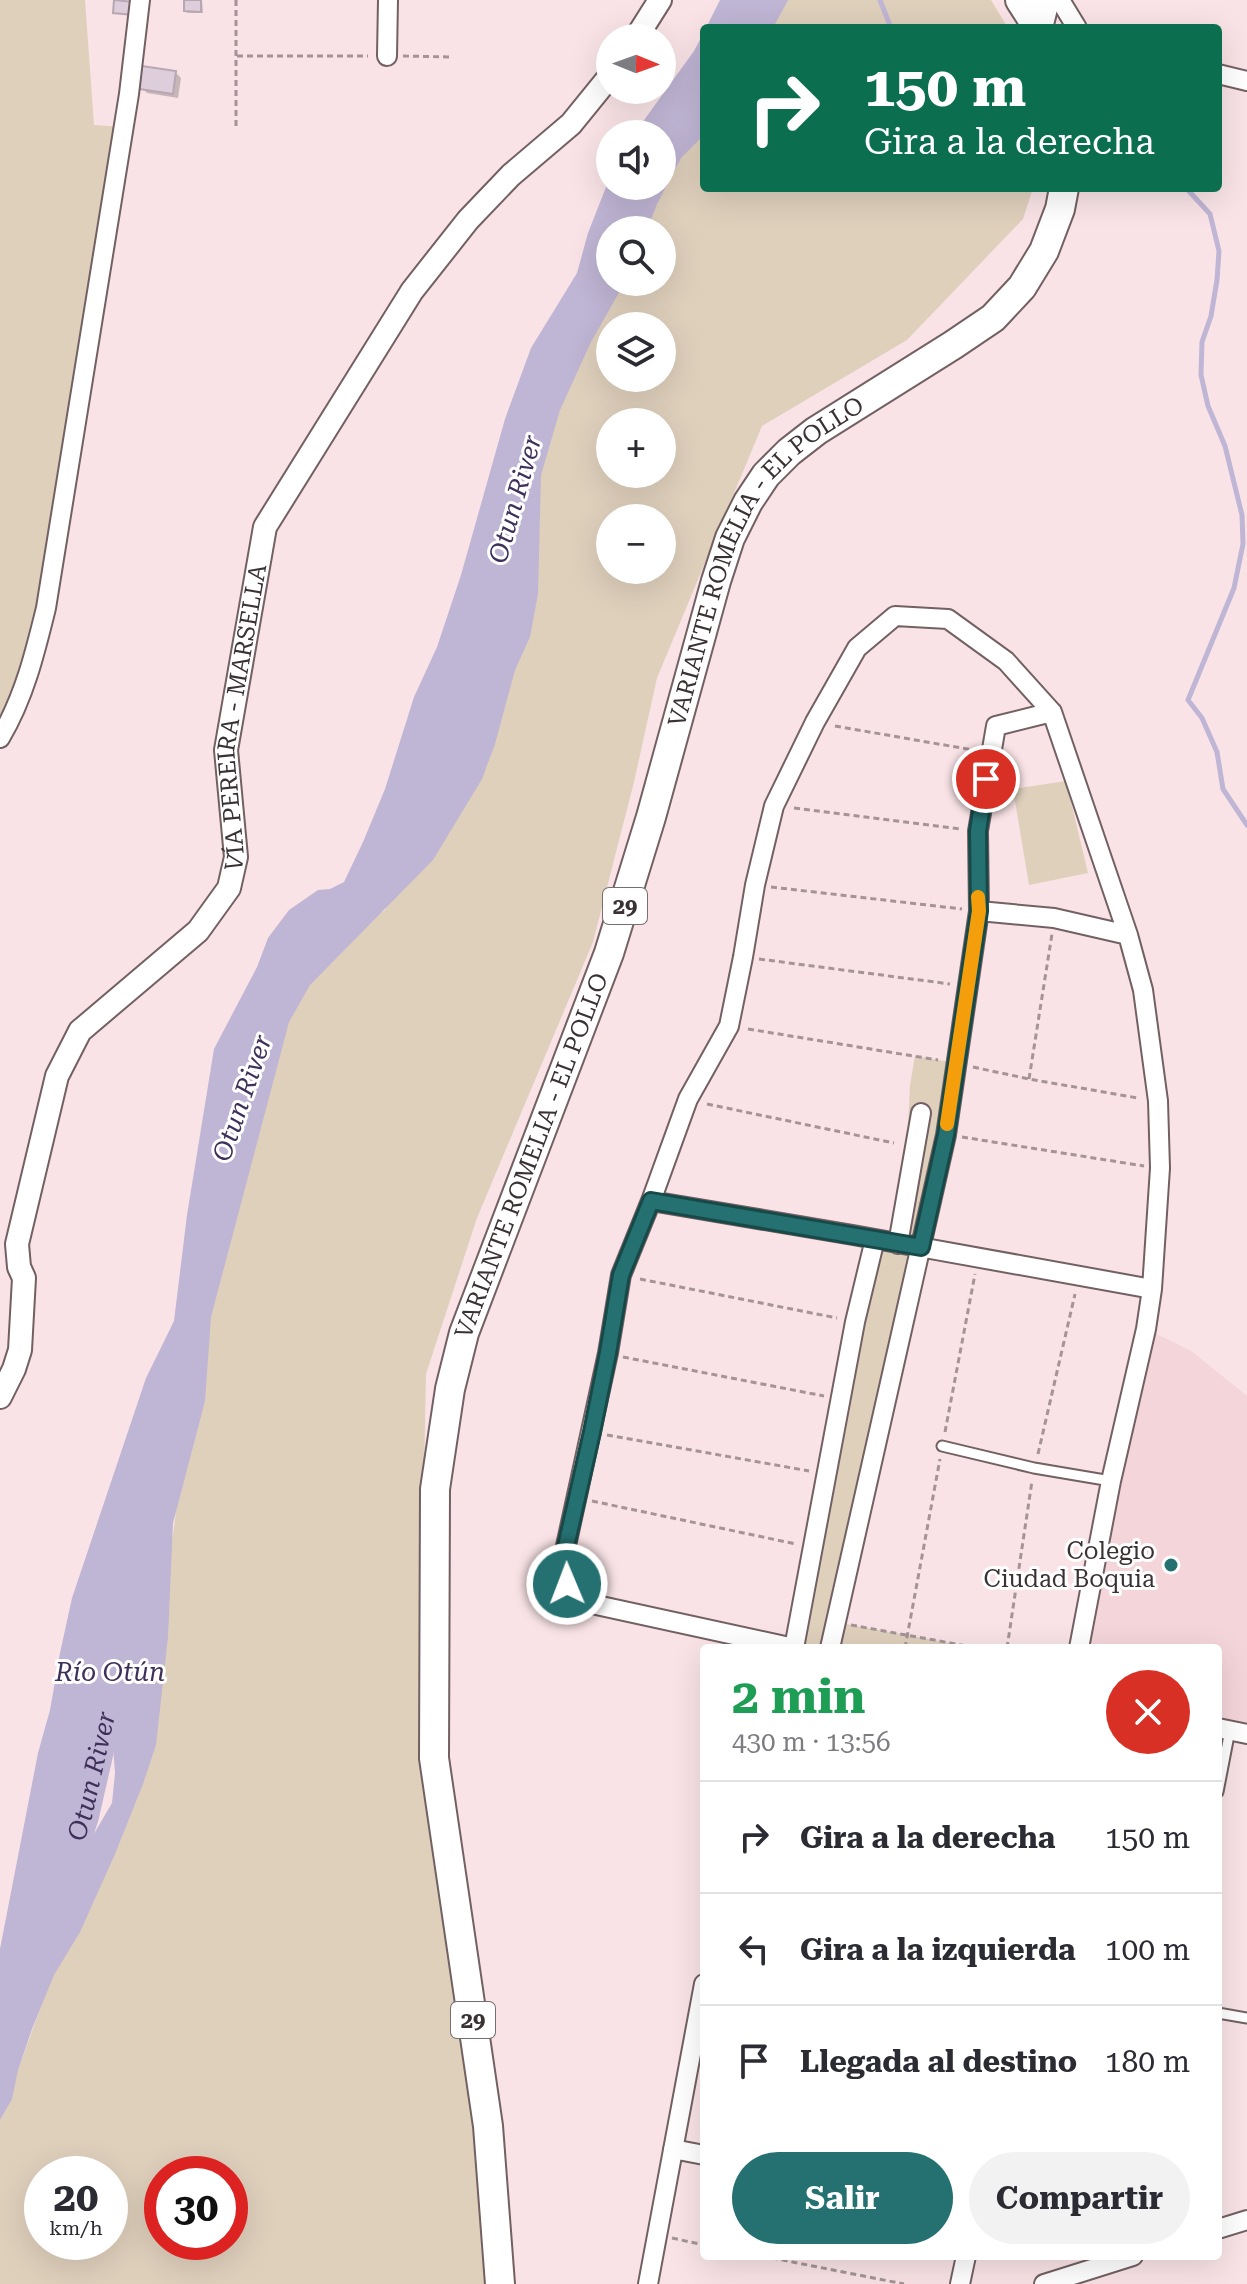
<!DOCTYPE html>
<html lang="es">
<meta charset="utf-8">
<style>
body{margin:0;font-family:"Roboto Serif",serif;background:#f2f2f3;color:#2b2b33;height:100vh;display:flex;flex-direction:column;font-size:30px;white-space:nowrap}
*{box-sizing:border-box;margin:0}
p{font-size:26px;color:#7c7c81}
.icon{flex:none;width:44px;height:44px;fill:none;stroke:currentColor;stroke-width:2;stroke-linecap:round;stroke-linejoin:round}
.map{position:relative;flex:1;overflow:hidden}
.drawer{position:absolute;left:700px;top:1644px;width:522px;height:616px;display:flex;flex-direction:column;background:#fff;border-radius:8px;box-shadow:0 8px 32px #0002}
.drawer>*{flex:none}
.top-card{position:absolute;left:700px;top:24px;width:522px;height:168px;border-radius:8px;box-shadow:0 8px 32px #0002;background:#0b6e4f;color:#fff;overflow:hidden}
.needle{width:52px;rotate:91deg}
.controls{position:absolute;left:596px;top:24px;display:grid;gap:16px}
.controls a{display:grid;place-items:center;width:80px;height:80px;border-radius:50%;background:#fff;box-shadow:0 8px 32px #0002;font-size:40px}
.speed{position:absolute;left:24px;top:2156px;display:flex;gap:16px;font-size:40px;font-weight:700;text-align:center}
.speed>*{display:grid;place-content:center;width:104px;height:104px;border-radius:50%;background:#fff;box-shadow:0 8px 32px #0002;line-height:1}
.speed small{font-size:20px;font-weight:400}
.speed .limit{border:12px solid #d22;background:#fff;color:#111}
.pin{position:absolute;display:grid;place-items:center;width:68px;height:68px;color:#fff;margin:-34px;border:4px solid #fff;border-radius:50%;box-shadow:0 2px 8px #0007}
.me{position:absolute;width:88px;margin:-44px;rotate:359deg;stroke-linejoin:round;filter:drop-shadow(0 0 6px #0008)}
.turn{display:flex;align-items:center;gap:28px;height:168px;padding:0 32px;font-size:36px}
.turn .icon{width:104px;height:104px;stroke-width:2.5}
.turn b{display:block;font-size:56px;line-height:68px}
.round{display:grid;place-items:center;flex:none;width:84px;height:84px;border-radius:42px;background:#f2f2f3}
.headline{display:flex;align-items:center;justify-content:space-between;height:136px;padding:0 32px}
h1{font-size:48px;font-weight:700;line-height:60px;color:#1e9e55}
.button{display:flex;gap:16px;margin-top:auto;padding:16px 32px}
.button a{flex:1;height:92px;border-radius:48px;background:#257071;color:#fff;font-size:32px;font-weight:700;line-height:92px;text-align:center}
.button a+a{background:#f2f2f3;color:#2b2b33}
ul{padding:0;list-style:none}
li{display:flex;align-items:center;gap:24px;height:112px;padding:0 32px;border-top:2px solid #e1e1e2}
li div{flex:1}
li b{display:block;font-size:30px}
li em{font-style:normal}
.map>svg:first-child{display:block}
</style>
<div class="map">
<svg width="1247" height="2284" viewBox="0 0 1247 2284">
<rect width="100%" height="100%" fill="#f9e3e6"/>
<path fill="#f4d5da" d="M1146,1329L1190,1350L1247,1396V1734L1218,1728V1648H1079Z"/>
<path fill="#dfd0bc" fill-rule="evenodd" d="M0,0H85L94,125L123,127L46,608L0,738Z
M757,0H991L1008,28H741Z
M704,90V188H1033L1023,219L907,340L762,426L657,678L634,782L593,942L477,1218L426,1374L421,1632L492,2284H0V2119L142,1729L154,1610L173,1535L189,1406L219,1283L234,1167L305,963L385,910L538,414L617,282H662V230H627L662,186ZM610,326H662V378H610ZM610,422H662V474H610ZM610,518H662V570H610ZM42,2174H110V2242H42ZM162,2174H230V2242H162Z
M1066,781L1088,873L1029,885L1013,789Z
M915,1056L956,1063L835,1622L978,1648H794L875,1239L890,1242L907,1145L910,1085Z"/>
<path fill="#bfb5d4" fill-rule="evenodd" d="M720,0H788L773,28H706Z
M704,32V135L681,158L657,204L647,230H610V282H625L591,342L560,410L541,475L538,594L530,637L515,670L495,744L482,779L433,860L310,985L289,1022L211,1317L205,1401L173,1523L168,1637L156,1745L143,1784L115,1854L80,1932L54,1975L32,2029L18,2070L12,2099L0,2120V1949L38,1753L50,1710L60,1653L72,1598L146,1378L174,1321L187,1215L214,1049L257,967L268,938L289,910L318,890L330,889L344,882L363,842L385,789L414,697L437,647L461,575L505,419L531,348L577,273L588,233L610,177V186H662V134H634L694,51ZM97,1724L112,1732L115,1773L112,1803L85,1849L71,1855L77,1773L84,1742Z"/>
<path fill="#0003" d="M186,0H202L203,13H188L186,11Z
M175,72L181,78L178,98L147,93L142,88Z"/>
<g fill="none" stroke-linecap="round" stroke-linejoin="round">
<path stroke="#bfb5d4" stroke-width="5" d="M880,0L891,28
M1182,188L1187,189L1210,214L1219,251L1217,280L1211,316L1202,342L1201,375L1208,406L1225,446L1242,515L1243,544L1234,588L1188,700L1202,718L1217,752L1223,789L1247,825"/>
<path stroke="#bfb5d4" stroke-width="32" id="s1" d="M57,1895L83,1816L113,1684"/>
</g>
<path fill="#decedb" stroke="#b7a7b3" stroke-width="2" d="M114,0L134,2L133,15L113,13Z
M184,0H201V12L184,11Z
M142,66L176,71L173,94L139,89Z"/>
<g fill="none" stroke-linecap="round" stroke-linejoin="round">
<defs>
<path id="service" d="M942,1446L1034,1468L1111,1481
M1218,1792L1230,1730
M1218,2013L1247,2018"/>
<path id="minor" d="M1060,0L1077,28
M387,56L388,0
M1218,74L1247,81
M0,738C24,698 35,653 46,608L129,94L140,0
M979,911L1054,918L1128,935
M651,1201L853,1235L1152,1289
M898,1244L921,1113
M794,1648L578,1601L567,1584L562,1564L608,1353L621,1275L651,1201L688,1099L729,1026L743,957L755,885L774,806L815,722L857,648L895,616L948,619L1006,661L1052,712L1128,935L1143,990L1158,1101L1160,1168L1152,1289L1146,1329L1111,1481L1079,1648
M794,1648L855,1322L875,1239
M830,1648L946,1135L979,911L978,831L996,726L1052,712
M1218,1728L1247,1734
M673,2149L704,2155
M1218,2229L1247,2220
M648,2284L704,1984
M960,2284L966,2256
M1044,2284L1133,2256"/>
<g id="tertiary">
<path d="M636,38L660,0"/>
<path id="s2" d="M0,1397L14,1369L20,1350L24,1278L19,1267L17,1244L57,1076L80,1031L198,931L229,888L236,857L226,750L265,527L412,291L468,220L511,175L571,124L610,76"/>
</g>
<path id="secondary" d="M1040,28L1047,0"/>
<g id="trunk">
<path d="M1020,0L1038,28"/>
<path id="s3" d="M500,2284L488,2126L434,1758L435,1489L450,1389L464,1333L609,953L651,817L716,581L730,538L748,502L766,475L789,452L816,431L953,345L993,318L1022,287L1044,251L1060,209L1064,188"/>
</g>
</defs>
<use href="#service" stroke="#736063" stroke-width="13"/>
<use href="#minor" stroke="#736063" stroke-width="22"/>
<use href="#tertiary" stroke="#736063" stroke-width="26"/>
<use href="#secondary" stroke="#736063" stroke-width="28"/>
<use href="#trunk" stroke="#736063" stroke-width="32"/>
<path stroke="#a49497" stroke-width="3" stroke-dasharray="6 4" stroke-linecap="butt" d="M236,0V127
M237,56H368
M403,56L451,57
M835,726L973,750
M794,808L961,829
M771,887L962,909
M759,959L950,984
M748,1029L938,1060
M973,1067L1029,1079L1138,1098
M1029,1079L1052,934
M707,1104L894,1143
M962,1137L1144,1166
M640,1279L837,1318
M623,1357L824,1396
M945,1432L975,1274
M607,1435L809,1471
M1038,1454L1075,1294
M592,1501L796,1544
M851,1625L978,1648
M905,1648L940,1459
M1007,1648L1032,1481
M672,2238L704,2245
M762,2256L904,2284"/>
<use href="#service" stroke="#fff" stroke-width="9"/>
<use href="#minor" stroke="#fff" stroke-width="18"/>
<use href="#tertiary" stroke="#fff" stroke-width="22"/>
<use href="#secondary" stroke="#fff" stroke-width="24"/>
<use href="#trunk" stroke="#fff" stroke-width="28"/>
</g>
<g fill="none" stroke-linecap="round" stroke-linejoin="round">
<defs>
<path id="route" d="M567,1584L562,1564L592,1432L608,1353L621,1275L651,1201L921,1247L946,1135L979,911L978,831L986,779"/>
</defs>
<use href="#route" stroke="#184949" stroke-width="20"/>
<use href="#route" stroke="#257071" stroke-width="14"/>
<path stroke="#f59e0b" stroke-width="14" d="M947,1124L979,911L978,897"/>
</g>
<circle fill="#257071" stroke="#fff" stroke-width="3" cx="1171" cy="1565" r="8"/>
<g text-anchor="middle" dominant-baseline="central" stroke-width="6" stroke-linejoin="round" paint-order="stroke">
<g fill="#fff" stroke="#756f70" stroke-width="2">
<rect x="603" y="888" width="44" height="36" rx="6"/>
<rect x="451" y="2002" width="44" height="36" rx="6"/>
</g>
<g font-size="22" font-weight="bold" fill="#3a3133">
<text x="625" y="906">29</text>
<text x="473" y="2020">29</text>
</g>
<g font-size="24" fill="#3a3133" stroke="#fff">
<text stroke="none"><textPath href="#s3" startOffset="1796">VARIANTE ROMELIA - EL POLLO</textPath></text>
<text stroke="none"><textPath href="#s2" startOffset="762">VÍA PEREIRA - MARSELLA</textPath></text>
<text stroke="none"><textPath href="#s3" startOffset="1148">VARIANTE ROMELIA - EL POLLO</textPath></text>
</g>
<g font-size="24" fill="#3a3133" stroke="#fff" text-anchor="end">
<text x="1155" y="1551">Colegio<tspan x="1155" dy="28">Ciudad Boquia</tspan></text>
</g>
<g font-size="26" font-style="italic" fill="#3f305a" stroke="#fff">
<text transform="translate(515 499) rotate(-74)">Otun River</text>
<text transform="translate(242 1098) rotate(-71)">Otun River</text>
<text x="110" y="1672">Río Otún</text>
<text stroke="none"><textPath href="#s1" startOffset="124">Otun River</textPath></text>
</g>
</g>
</svg>
<div class="controls">
<a><svg class="needle" viewBox="-14 -14 28 28"><path d="M0-13l5 13h-10z" fill="#e53935"/><path d="M0 13l5-13h-10z" fill="#7c7c81"/></svg></a>
<a><svg class="icon" aria-label="sound" viewBox="0 0 24 24"><path d="M4 9h4l5-4v14l-5-4H4zM17 9q2 3 0 6"/></svg></a>
<a><svg class="icon" aria-label="search" viewBox="0 0 24 24"><circle cx="10" cy="10" r="6"/><path d="M15 15l6 6"/></svg></a>
<a><svg class="icon" aria-label="layers" viewBox="0 0 24 24"><path d="M12 4l9 5-9 5-9-5zM3 14l9 5 9-5"/></svg></a>
<a>+</a>
<a>−</a>
</div>
<div class="speed"><div>20<small>km/h</small></div><div class="limit">30</div></div>
<div class="pin" style="left:986px;top:779px;background:#d93025"><svg class="icon" aria-label="arrive" viewBox="0 0 24 24"><path d="M6 21V4h12l-3 4 3 4H6"/></svg></div>
<svg class="me" style="left:567px;top:1584px" viewBox="-20 -20 40 40"><circle r="17" fill="#257071" stroke="#fff" stroke-width="3"/><path d="M0-11L8 9 0 5-8 9z" fill="#fff"/></svg>
<div class="top-card">
<div class="turn"><svg class="icon" aria-label="right" viewBox="0 0 24 24"><path d="M7 20v-9h11M14 6l5 5-5 5"/></svg><div><b>150 m</b>Gira a la derecha</div></div>
</div>
<section class="drawer">
<div class="headline"><div><h1>2 min</h1><p>430 m · 13:56</p></div><a class="round" style="background:#d93025;color:#fff"><svg class="icon" aria-label="close" viewBox="0 0 24 24"><path d="M6 6l12 12M18 6L6 18"/></svg></a></div>
<ul>
<li><svg class="icon" aria-label="right" viewBox="0 0 24 24"><path d="M7 20v-9h11M14 6l5 5-5 5"/></svg><div><b>Gira a la derecha</b></div><em>150 m</em></li>
<li><svg class="icon" aria-label="left" viewBox="0 0 24 24"><path d="M17 20v-9H6M10 6l-5 5 5 5"/></svg><div><b>Gira a la izquierda</b></div><em>100 m</em></li>
<li><svg class="icon" aria-label="arrive" viewBox="0 0 24 24"><path d="M6 21V4h12l-3 4 3 4H6"/></svg><div><b>Llegada al destino</b></div><em>180 m</em></li>
</ul>
<div class="button"><a>Salir</a><a>Compartir</a></div>
</section>
</div>
